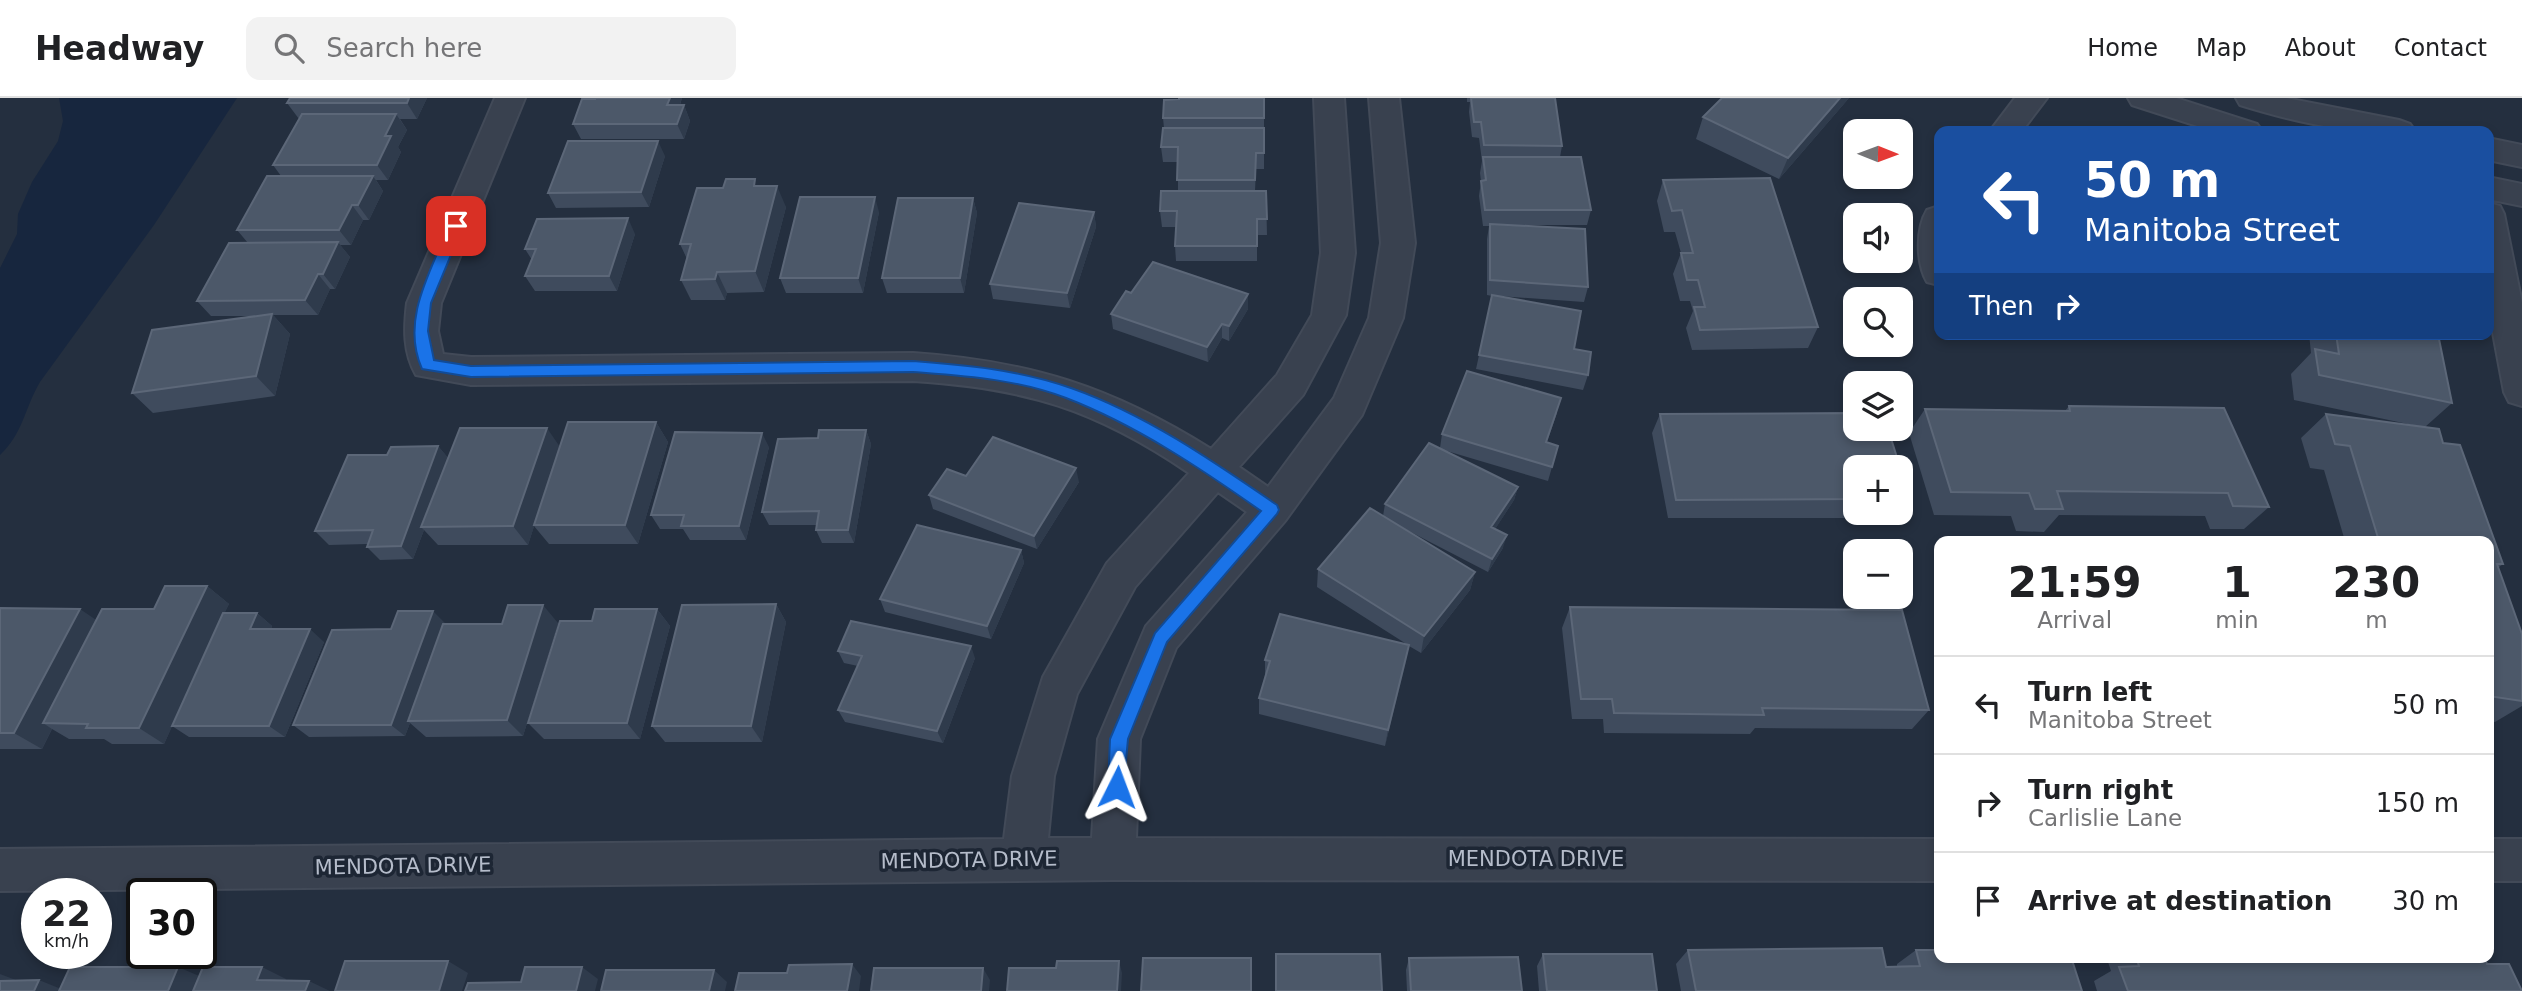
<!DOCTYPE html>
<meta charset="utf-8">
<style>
body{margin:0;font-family:"DejaVu Sans",sans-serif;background:#f2f2f2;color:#202124;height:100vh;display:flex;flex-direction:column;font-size:26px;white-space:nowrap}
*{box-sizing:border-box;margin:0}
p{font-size:23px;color:#757577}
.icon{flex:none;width:38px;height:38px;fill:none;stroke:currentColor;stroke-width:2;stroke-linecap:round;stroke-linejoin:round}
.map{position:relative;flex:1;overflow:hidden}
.sheet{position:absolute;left:1934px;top:438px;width:560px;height:427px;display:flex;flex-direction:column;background:#fff;border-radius:14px;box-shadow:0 4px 10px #0003}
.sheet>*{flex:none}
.hud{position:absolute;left:1934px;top:28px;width:560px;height:214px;border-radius:14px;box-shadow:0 4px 10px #0003;background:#1a4fa0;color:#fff;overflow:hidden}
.needle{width:46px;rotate:91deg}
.tools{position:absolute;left:1843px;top:21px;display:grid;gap:14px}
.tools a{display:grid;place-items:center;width:70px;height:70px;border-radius:14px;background:#fff;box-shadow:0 4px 10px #0003;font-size:35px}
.speed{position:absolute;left:21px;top:780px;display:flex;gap:14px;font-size:35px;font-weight:700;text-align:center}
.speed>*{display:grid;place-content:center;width:91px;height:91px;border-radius:50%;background:#fff;box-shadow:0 4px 10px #0003;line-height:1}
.speed small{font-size:18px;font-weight:400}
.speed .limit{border:4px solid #111;border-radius:10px;background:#fff;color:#111}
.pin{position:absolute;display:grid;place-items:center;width:60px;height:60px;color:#fff;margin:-30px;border-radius:14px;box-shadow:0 4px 10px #0006}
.me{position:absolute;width:77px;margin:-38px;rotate:3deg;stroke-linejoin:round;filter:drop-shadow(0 0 5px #0008)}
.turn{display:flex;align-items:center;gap:24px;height:147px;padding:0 35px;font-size:32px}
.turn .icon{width:91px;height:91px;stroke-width:2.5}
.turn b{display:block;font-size:49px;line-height:60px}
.then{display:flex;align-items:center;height:66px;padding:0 35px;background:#0003;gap:14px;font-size:26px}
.eta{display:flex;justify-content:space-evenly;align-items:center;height:119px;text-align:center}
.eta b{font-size:42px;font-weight:700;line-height:49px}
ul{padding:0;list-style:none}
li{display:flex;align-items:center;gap:21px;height:98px;padding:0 35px;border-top:2px solid #e0e0e0}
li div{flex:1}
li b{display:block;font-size:26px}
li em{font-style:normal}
header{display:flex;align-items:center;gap:42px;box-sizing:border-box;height:98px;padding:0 35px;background:#fff;border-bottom:2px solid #e0e0e0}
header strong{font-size:33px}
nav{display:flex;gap:38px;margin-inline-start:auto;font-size:24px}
.search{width:490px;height:63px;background:#f2f2f2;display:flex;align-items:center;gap:18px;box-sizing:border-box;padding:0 24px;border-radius:14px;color:#757577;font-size:26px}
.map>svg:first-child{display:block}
</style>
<header>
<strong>Headway</strong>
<div class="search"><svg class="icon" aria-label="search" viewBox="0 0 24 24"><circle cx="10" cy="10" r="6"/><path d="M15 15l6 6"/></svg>Search here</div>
<nav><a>Home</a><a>Map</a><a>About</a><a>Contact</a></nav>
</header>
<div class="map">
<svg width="2522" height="893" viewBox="0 0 2522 893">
<rect width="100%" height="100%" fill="#242f3f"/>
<path fill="#17263e" d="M59,0H237L154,127L40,284C25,309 23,336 0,357V170L17,136L18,116L32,84L58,43L63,23Z"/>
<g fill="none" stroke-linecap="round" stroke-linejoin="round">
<defs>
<path id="minor" d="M495,0H525L441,205L438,233L443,256L471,259L913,255C1030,263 1112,289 1211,351L1277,277L1312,217L1321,155L1314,0H1344L1355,155L1346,217L1303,297L1239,369L1268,389L1334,300L1369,220L1381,145L1369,0H1399L1415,145L1403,220L1362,317L1285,423L1176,550L1140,641L1136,740L1939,741V783L1113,782L0,793V751L1004,741L1012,678L1043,579L1107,465L1189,375C1095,311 1026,290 913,283L471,287L416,277C403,254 404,230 407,205ZM1218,394L1247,414L1146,528L1098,641L1092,740H1048L1054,678L1077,596L1135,489Z
M2015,0H2047L2022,33H1990Z
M2128,0H2176L2257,26L2262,33H2213L2132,7Z
M2236,0H2286L2399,22L2410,26L2415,33C2350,36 2302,26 2240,7Z
M2488,40L2522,47V69L2488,62Z
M2488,79L2522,86V108L2488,101Z
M2488,105L2500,108L2504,116L2522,205V308L2509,304L2504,294L2488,208Z
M1939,108V187L1927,184C1916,165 1916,130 1927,112Z
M2488,741H2522V783H2488Z"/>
</defs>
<use href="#minor" stroke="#424a58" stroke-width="4"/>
<use href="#minor" fill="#39414f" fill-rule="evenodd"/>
</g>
<path fill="#3f4b5d" d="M290,0H427L417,21H400L407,32L398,49L401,54L388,82H376L383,93L369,122H363L351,147H340L350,159L335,191H330L318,217H273L290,236L275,298L153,315L132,295L257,218H211L197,203L248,145L237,132L281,78L273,67L299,21L287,5Z
M595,0H682L680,7H684L690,23L684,41H581L573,26Z
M1264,0V71H1256L1255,93H1266L1267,137H1257V163H1176L1175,148L1176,129H1162L1160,113L1178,93V64H1163L1161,49L1164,30L1163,20L1179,1Z
M1467,0H1555L1562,48L1560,59L1591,112L1587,127H1519L1588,189L1584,204L1499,198L1574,251L1588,277L1583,292L1476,271L1492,198L1487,197V141L1489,128H1483L1479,98L1481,83L1480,75L1482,63L1479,40L1472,39L1469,14L1470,4H1467Z
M1849,0L1779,81L1696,41L1703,19Z
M665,58L649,109L556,110L548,95Z
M1663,82L1818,229L1808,250L1692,252L1686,230L1693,213L1690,203H1680L1673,176L1681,155L1675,134H1664L1657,103Z
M758,88L786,109L764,194L727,195L725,202H691L681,182L687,161L680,146L723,90Z
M973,100L977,115L964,195H887L882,180Z
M879,114L863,195H786L780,180Z
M1094,114L1096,129L1070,210L993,201L990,186Z
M635,136L617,193H535L525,178L532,162L525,151Z
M1131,195L1248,211L1229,243L1222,240L1208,264L1113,231L1111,216Z
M2309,236H2438L2452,305L2425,329L2443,345L2503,466L2498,470L2522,536V608L2495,624L2488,623V443H2345L2324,372L2310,370L2301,340L2326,316L2422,329L2294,302L2291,276L2311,255Z
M2069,308L2269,409L2244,431H2210L2205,418L2059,417L2044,434L2016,433L2011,418L1934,417L1909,335L1925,311L2065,313Z
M1557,315L1547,344L1558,348L1548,383L1440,351L1518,389L1514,402L1495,431L1503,450L1488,474L1403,430L1475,474L1470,492L1421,555L1409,548L1385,648L1259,616V600L1265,578V562L1408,547L1317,489L1318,471L1383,418L1385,406L1440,350L1442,336Z
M1660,316L1855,369V415H1900V371L1910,401L1897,420H1668L1652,335Z
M656,324L668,344L638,446H549L534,428L528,447H438L424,432L413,461L380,462L367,449V446L329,447L315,433L438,348L448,360L560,349Z
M866,332L871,346L854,445H822L816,432V427H769L762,414L818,340Z
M769,349L746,442H690L683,431H660L651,417Z
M966,378L1079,384L1037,451L933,411L929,397Z
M1021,452L1024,465L991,541L885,514L880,501Z
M207,488L229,506L224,515H257L272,528L271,531L324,544L285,639H189L172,628L164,646H112L104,641H69L52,631L42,651H0V510L96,522L154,511Z
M776,506L786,524L762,644H665L652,628Z
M1570,509L1929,612L1912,631L1755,630L1750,636L1604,635L1603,621H1572L1562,530Z
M657,511L670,528L640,641H544L528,625L592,523Z
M445,525V526L558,525L523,638L426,639L410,625L405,638L309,639L293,627L391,531Z
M838,553L975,560L943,645L845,624L838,612L858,568L844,565Z
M1688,852L1886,869L1897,868V866L1916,852L2082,893H1681L1676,866Z
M1543,856L1657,893H1539L1537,868Z
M2115,859H2315L2316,861L2319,859H2484L2487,866L2522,893H2097L2094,883L2111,873L2108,864Z
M1409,860L1522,893H1407L1406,872Z"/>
<path fill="#2f3b4c" d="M409,0H427L417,21L407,5Z
M670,0H682L674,23L667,7Z
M1840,0H1849L1779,81L1788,60Z
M684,7L690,23L684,41L677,26Z
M396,16L407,32L398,49L401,54L388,82L377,67L385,38Z
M658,43L665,58L649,109L641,94Z
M373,78L383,93L369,122L358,107Z
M777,88L786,109L764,194L755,173Z
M875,99L879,114L863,195L858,180Z
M973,100L977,115L964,195L960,180Z
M352,107L363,122L351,147L339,132Z
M1094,114L1096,129L1070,210L1067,195Z
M628,120L635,136L617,193L609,178Z
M338,144L350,159L335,191L323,176Z
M717,174L727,195L725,202L715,181Z
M318,176L330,191L318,217L305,202Z
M1248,196V211L1229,243V228Z
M272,216L290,236L275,298L256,278Z
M1222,226V240L1208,264L1207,249Z
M656,324L668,344L638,446L625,427Z
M547,330L560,349L528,447L513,428Z
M866,332L871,346L854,445L848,432Z
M762,335L769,349L746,442L739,428Z
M438,348L450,362L421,429L424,432L413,461L401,448Z
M1076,370L1079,384L1037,451L1034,438Z
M1518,389L1514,402L1488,442L1491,429Z
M1507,437L1503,450L1488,474L1492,461Z
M1021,452L1024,465L991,541L987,528Z
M1475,474L1470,492L1421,555L1424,538Z
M207,488L229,506L164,646L139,630Z
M776,506L786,524L762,644L751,628Z
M543,507L558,525L523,638L507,622Z
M80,511L105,528L43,625L52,631L42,651L14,635Z
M657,511L670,528L640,641L627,625Z
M433,513L445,525L410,623H408L410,625L405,638L391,627Z
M257,515L272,528L265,544L250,531Z
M310,531L324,544L285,639L269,628Z
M1409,547L1406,564L1385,648L1388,632Z
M971,548L975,560L943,645L937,633Z
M448,863L468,875L462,893H439Z
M1119,863L1122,875L1121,893H1117Z
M852,866L861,878L859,893H847Z
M178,869L204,880L199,893H168Z
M262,869L286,881L282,893L257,882Z
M582,869L598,881L595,893H576Z
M983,870L990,882L989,893H981Z
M714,872L727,884L725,893H709Z
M0,876L21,884L0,888Z
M39,882L66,893H34Z
M309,883L330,893H305Z"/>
<path fill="#4c5869" stroke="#5c6778" stroke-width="2" d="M290,0H409L407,5H287Z
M595,0H670L667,7H684L677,26H573L582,1H595Z
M1179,0H1264V20H1163L1164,2L1179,1Z
M1471,0H1555L1562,48L1484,47L1481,24H1474Z
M1722,0H1840L1788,60L1703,19Z
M302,16H396L385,38H391L377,67H273Z
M1163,30H1264V55H1256L1255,82H1177L1178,49H1161Z
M568,43H658L641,94L548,95Z
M1483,59H1581L1591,112H1485L1481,83L1486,82Z
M267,78H373L358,107H352L339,132H237Z
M1770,80L1818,229L1700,232L1694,209H1705L1698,182H1687L1681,155H1693L1682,112L1672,113L1663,82Z
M726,81H755L754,88H777L755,173L717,174L715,181L681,182L691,146H680L697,90H723Z
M1161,93H1266L1267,121H1257V148H1175L1177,113H1160Z
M800,99H875L858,180H780Z
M898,100H973L960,180H882Z
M1019,105L1094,114L1067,195L990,186Z
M628,120L609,178H525L536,151H525L537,121Z
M1490,126L1585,131L1588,189L1490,182Z
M338,144L323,176H318L305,202L197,203L229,145Z
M1153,164L1248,196L1229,228L1222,226L1207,249L1111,216L1126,193L1131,195Z
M1492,197L1581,213L1574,251L1591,254L1588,277L1479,257Z
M272,216L256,278L132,295L152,232Z
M2336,236H2438L2452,305L2319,277L2315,251L2339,256Z
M1467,273L1561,300L1546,344L1558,348L1552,369L1442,336Z
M2069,308L2224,310L2269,409L2233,408L2228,395L2057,393L2063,411H2035L2029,395L1951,394L1925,311L2070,313Z
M1855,315V331H1888L1900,369H1855V401L1676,402L1660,316Z
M2326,316L2439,331L2443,345L2460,347L2503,466H2497L2522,536V603L2488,598V443H2379L2350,348L2335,346Z
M568,324H656L625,427H534Z
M460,330H547L513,428L421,429Z
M819,332H866L848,432H816L819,413L762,414L778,341L818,340Z
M675,334L762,335L739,428H681L684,417H651Z
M993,339L1076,370L1034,438L929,397L947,371L966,378Z
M1429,345L1518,389L1491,429L1507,437L1492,461L1385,406Z
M438,348L401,448L367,449L373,432L315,433L348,357H387L391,349Z
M1900,371L1910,401H1900Z
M1370,410L1475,474L1424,538L1318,471Z
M917,427L1021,452L987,528L880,501Z
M165,488H207L139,630H86L88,626L43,625L102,511H154Z
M776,506L751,628H652L682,507Z
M508,507H543L507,622L408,623L443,526H502Z
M1570,509L1902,512L1929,612L1762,610L1764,617L1614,615L1612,601H1581Z
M0,510L80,511L14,635H0Z
M595,511H657L627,625H528L560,523H592Z
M398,513H433L391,627H293L332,532L391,531Z
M223,515H257L250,531H310L269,628H172Z
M1280,516L1409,547L1388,632L1259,600L1270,563L1265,562Z
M851,523L971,548L937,633L838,612L862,558L838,553Z
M1882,850L1886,869L1920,868L1916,852H1939V859H2071L2082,893H1696L1688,852Z
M1276,856H1380L1382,893H1276Z
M1543,856H1652L1657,893H1547Z
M1518,859L1522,893H1411L1409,860Z
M2136,859H2315L2317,864L2350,863L2348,859H2484L2487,866H2509L2522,893H2128L2119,869L2139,868Z
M1143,860H1251V893H1141Z
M345,863H448L439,893H335Z
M1057,863H1119L1117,893H1007L1009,870H1056Z
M852,866L847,893H735L739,875H787L789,867Z
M70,869H178L168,893H59Z
M203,869H262L257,882L309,883L305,893H193Z
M525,869H582L576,893H465L468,885L521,884Z
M874,870H983L981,893H871Z
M606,872H714L709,893H601Z
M39,882L34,893H0V883Z"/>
<path fill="#1a73e8" stroke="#114b97" stroke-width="2" d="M456,123L463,128L431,205L428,233L434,262L471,268L913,263C967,267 1020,272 1071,290C1145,316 1213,363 1277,407L1279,412L1277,416L1167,544L1128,641L1123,695L1117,697L1110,695L1108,689L1110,641L1155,535L1261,413C1200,370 1136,327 1066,300C1017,281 964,278 913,274L471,279L422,271C400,222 431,173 449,128Z"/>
<g text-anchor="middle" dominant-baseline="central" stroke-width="7" stroke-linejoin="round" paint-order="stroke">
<g font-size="21" fill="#b5bcca" stroke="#1d2634">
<text x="1536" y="761">MENDOTA DRIVE</text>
<text transform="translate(969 762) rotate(-1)">MENDOTA DRIVE</text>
<text transform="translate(403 768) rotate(-1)">MENDOTA DRIVE</text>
</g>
</g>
</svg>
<div class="tools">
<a><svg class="needle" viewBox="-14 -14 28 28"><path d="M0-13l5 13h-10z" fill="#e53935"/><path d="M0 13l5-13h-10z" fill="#757577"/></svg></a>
<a><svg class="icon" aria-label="sound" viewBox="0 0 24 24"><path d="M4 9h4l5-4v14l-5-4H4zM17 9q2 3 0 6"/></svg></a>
<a><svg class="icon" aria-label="search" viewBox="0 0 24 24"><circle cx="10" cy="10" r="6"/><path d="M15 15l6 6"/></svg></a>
<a><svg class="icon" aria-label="layers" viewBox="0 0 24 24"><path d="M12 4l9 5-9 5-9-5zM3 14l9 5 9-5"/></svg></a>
<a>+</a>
<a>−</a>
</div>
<div class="speed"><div>22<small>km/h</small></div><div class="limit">30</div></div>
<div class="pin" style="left:456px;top:128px;background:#d93025"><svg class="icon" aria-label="arrive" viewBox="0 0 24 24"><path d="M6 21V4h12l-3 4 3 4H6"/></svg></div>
<svg class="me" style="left:1117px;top:689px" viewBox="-20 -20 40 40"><path d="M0-17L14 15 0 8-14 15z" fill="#1a73e8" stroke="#fff" stroke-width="4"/></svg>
<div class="hud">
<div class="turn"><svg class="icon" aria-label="left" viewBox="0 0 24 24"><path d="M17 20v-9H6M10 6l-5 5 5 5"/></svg><div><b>50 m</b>Manitoba Street</div></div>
<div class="then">Then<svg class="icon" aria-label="right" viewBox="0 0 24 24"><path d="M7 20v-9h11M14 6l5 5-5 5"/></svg></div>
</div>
<section class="sheet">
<div class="eta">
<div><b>21:59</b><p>Arrival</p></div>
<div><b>1</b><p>min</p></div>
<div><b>230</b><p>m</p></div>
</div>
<ul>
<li><svg class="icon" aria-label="left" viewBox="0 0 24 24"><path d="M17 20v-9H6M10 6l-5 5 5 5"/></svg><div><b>Turn left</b><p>Manitoba Street</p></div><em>50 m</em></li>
<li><svg class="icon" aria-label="right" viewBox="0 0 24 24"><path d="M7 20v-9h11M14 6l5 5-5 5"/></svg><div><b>Turn right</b><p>Carlislie Lane</p></div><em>150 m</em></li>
<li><svg class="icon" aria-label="arrive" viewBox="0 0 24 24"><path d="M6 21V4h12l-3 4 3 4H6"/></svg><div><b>Arrive at destination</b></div><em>30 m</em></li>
</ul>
</section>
</div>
